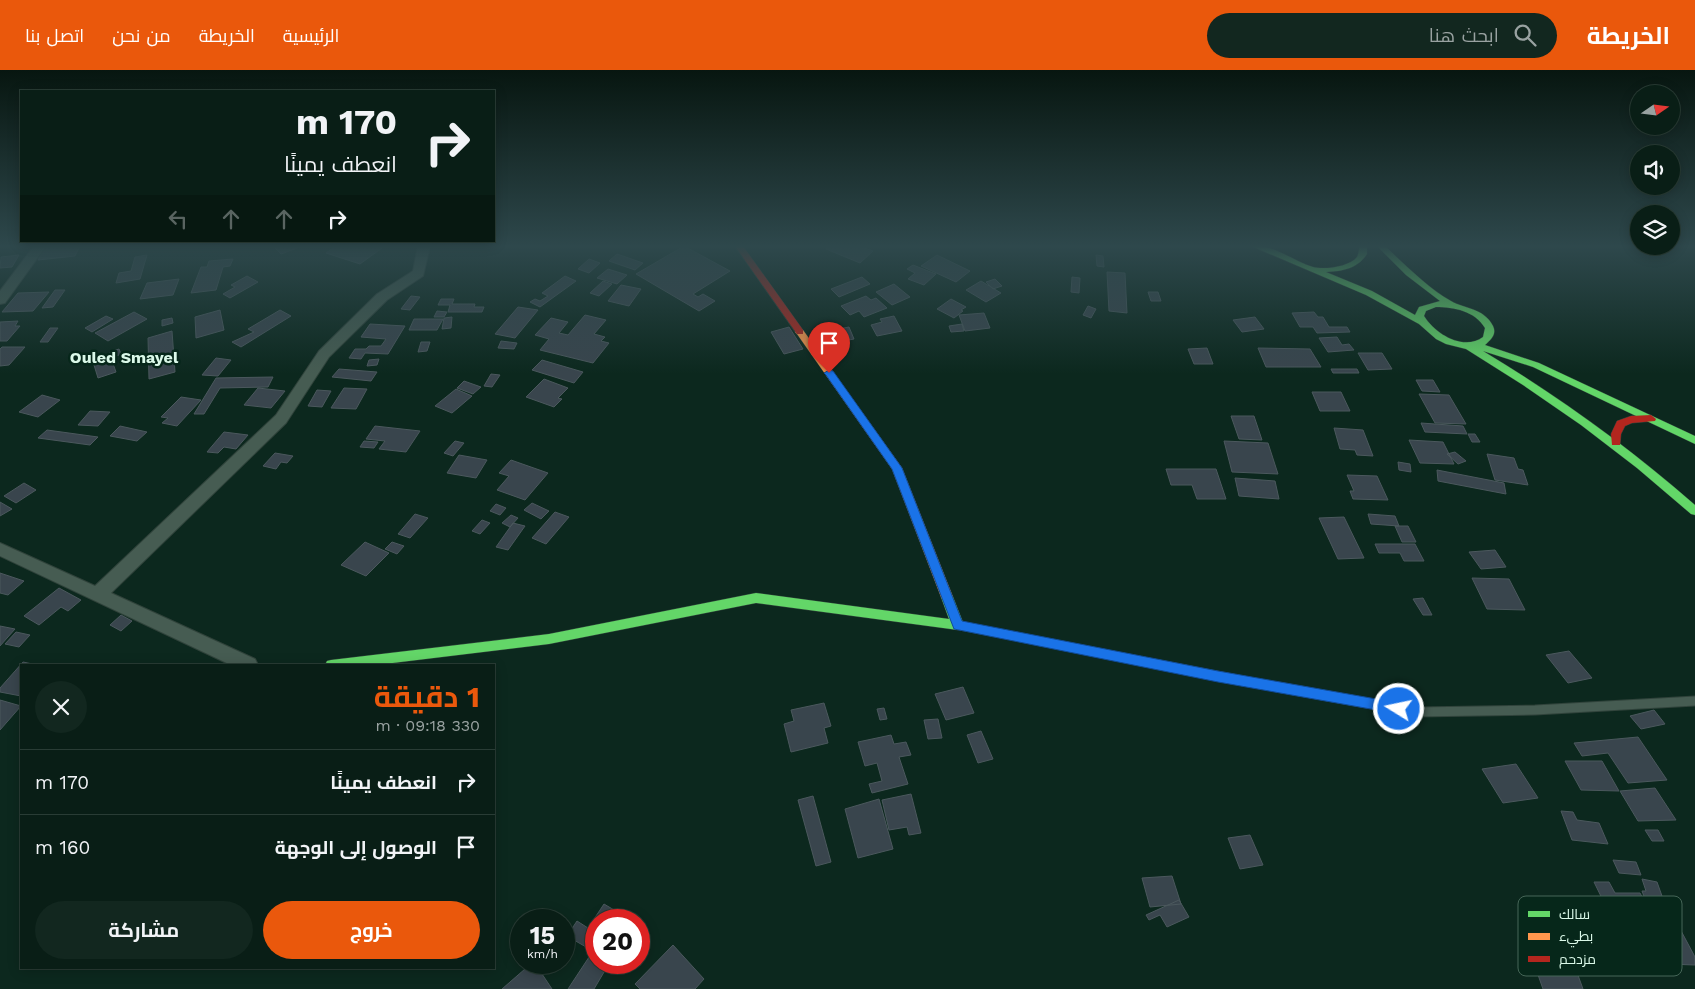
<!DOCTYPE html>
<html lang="ar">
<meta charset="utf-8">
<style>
body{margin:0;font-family:"Work Sans",Cairo,sans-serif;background:#12271f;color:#f1f3f6;direction:rtl;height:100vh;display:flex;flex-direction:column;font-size:19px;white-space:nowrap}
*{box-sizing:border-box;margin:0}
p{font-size:16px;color:#99a2a1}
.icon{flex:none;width:28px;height:28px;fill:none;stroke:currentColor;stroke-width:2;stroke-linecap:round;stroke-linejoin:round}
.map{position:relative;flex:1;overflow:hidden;direction:ltr}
.drawer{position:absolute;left:20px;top:594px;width:475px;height:305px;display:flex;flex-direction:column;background:#091e16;border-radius:0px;box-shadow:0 2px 12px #0003,0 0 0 1px #293c35;direction:rtl}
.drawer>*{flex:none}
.guide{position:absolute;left:20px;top:20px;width:475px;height:152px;border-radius:0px;box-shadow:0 2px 12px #0003,0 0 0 1px #293c35;direction:rtl;background:#091e16;color:#f1f3f6;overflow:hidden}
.needle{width:32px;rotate:76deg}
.controls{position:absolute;left:1630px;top:15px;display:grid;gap:10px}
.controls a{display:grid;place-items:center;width:50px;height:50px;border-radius:50%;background:#091e16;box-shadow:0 2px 12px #0003,0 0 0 1px #293c35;font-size:25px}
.speed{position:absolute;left:510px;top:839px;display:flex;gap:10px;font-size:25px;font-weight:700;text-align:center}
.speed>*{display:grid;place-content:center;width:65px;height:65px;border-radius:50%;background:#091e16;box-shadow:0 2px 12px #0003,0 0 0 1px #293c35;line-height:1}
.speed small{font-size:12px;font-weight:400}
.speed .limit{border:8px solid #d22;background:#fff;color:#111}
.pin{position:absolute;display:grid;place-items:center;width:42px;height:42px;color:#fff;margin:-51px -21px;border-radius:50% 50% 50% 0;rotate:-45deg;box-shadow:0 0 5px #0007}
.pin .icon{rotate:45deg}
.me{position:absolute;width:55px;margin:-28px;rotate:280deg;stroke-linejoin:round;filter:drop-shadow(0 0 4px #0008)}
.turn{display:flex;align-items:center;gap:18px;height:105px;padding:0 15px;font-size:22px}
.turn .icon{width:65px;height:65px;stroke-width:2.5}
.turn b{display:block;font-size:35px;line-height:42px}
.lanes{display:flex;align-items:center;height:48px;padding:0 15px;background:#0003;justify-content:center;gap:25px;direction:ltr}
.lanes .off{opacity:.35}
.round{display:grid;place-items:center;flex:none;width:52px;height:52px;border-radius:26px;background:#12271f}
.overview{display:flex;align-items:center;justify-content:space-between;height:85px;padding:0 15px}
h1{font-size:30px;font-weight:700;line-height:38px;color:#ea580c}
.action{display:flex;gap:10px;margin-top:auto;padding:10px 15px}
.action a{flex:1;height:58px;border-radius:30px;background:#ea580c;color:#fff;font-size:20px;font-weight:700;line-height:58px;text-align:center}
.action a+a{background:#12271f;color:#f1f3f6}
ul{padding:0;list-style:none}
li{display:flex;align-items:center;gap:15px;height:65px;padding:0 15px;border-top:1px solid #293c35}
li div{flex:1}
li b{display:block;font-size:19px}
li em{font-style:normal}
header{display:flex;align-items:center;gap:30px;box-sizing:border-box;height:70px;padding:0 25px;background:#ea580c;color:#fff}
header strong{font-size:24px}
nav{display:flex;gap:28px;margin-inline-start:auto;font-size:18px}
.search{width:350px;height:45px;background:#12271f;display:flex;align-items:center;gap:12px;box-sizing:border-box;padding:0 18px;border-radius:28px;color:#99a2a1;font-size:19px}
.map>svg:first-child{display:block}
</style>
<header>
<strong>الخريطة</strong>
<div class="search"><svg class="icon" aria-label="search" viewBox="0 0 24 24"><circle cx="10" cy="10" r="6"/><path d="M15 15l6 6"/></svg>ابحث هنا</div>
<nav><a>الرئيسية</a><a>الخريطة</a><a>من نحن</a><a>اتصل بنا</a></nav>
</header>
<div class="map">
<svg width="1695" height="919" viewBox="0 0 1695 919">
<rect width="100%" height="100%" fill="#0c281e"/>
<path fill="#39454d" stroke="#4b585d" d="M45,176H80L75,186L38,190Z
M273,176H303L281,184Z
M329,176H374L382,178L360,194L326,183L334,177Z
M684,176L730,201L693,224L698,227L703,224L715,231L699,241L636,204Z
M830,176H859L873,181L860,193L826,179Z
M617,184L643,193L635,200L609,191Z
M19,185L12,197L0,198L1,187Z
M147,185L140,209L116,213L119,203L131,201L135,187Z
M937,185L970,201L956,212L921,196Z
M1096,185L1103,186L1104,197L1097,196Z
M233,189L230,196L223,197L216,220L191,223L201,197H207L209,191Z
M589,189L600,193L589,203L578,199Z
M913,195L936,204L924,215L908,209L915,203L907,199Z
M608,199L627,205L617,214L597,208Z
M1107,202L1125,203L1127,243L1109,241Z
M247,206L258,212L230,228L223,224L235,217L231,215Z
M565,206L576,211L540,237L530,232L535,229L540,231L548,226L542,223Z
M862,207L870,214L839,227L831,219Z
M1072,207L1080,208L1079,223L1071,222Z
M179,209L173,225L140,229L147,213Z
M995,209L1002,216L993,219L986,212Z
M603,211L612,214L599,226L590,223Z
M981,211L1001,223L986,232L966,220Z
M894,214L910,227L892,235L876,222Z
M621,215L641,219L629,236L608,231Z
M55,220H65L53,237L42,238Z
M49,222L33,241L2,242L18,223Z
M1148,222H1158L1161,231H1151Z
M411,226L420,227L410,240L401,239Z
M866,226L871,230L876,228L887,238L864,247L859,241L850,245L841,236Z
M441,229H454L452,234H475L474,237H484L482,242H448L450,235H438Z
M951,229L966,237L961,240L963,241L954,248L937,239Z
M1088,236L1096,239L1091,248L1083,245Z
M518,237L538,240L515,268L495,264Z
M220,240L224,260L196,268L195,247Z
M280,240L291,246L241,277L232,272L254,262L248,259Z
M437,241L447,242L444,247H434Z
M134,242L147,249L108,271L95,263Z
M1314,242L1318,247H1323L1329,257H1347L1350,262L1317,263L1313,257H1300L1292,243Z
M984,243L990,258L965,261L959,245Z
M585,245L606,250L594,264L605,267L601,271L609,273L593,293L540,280L549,269L535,265L551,248L568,252L559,263L568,265Z
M106,246L113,249L92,262L85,258Z
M894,246L902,261L877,266L871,255L882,252L880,249Z
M452,247L451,258L442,259L444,248Z
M1255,247L1264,259L1242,262L1233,250Z
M172,248L173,253L162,256V250Z
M414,249H443L437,260H409Z
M18,251L15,256H20L7,271H0V252Z
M370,254L405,256L388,284L365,283L361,289L349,288L355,279H366L369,276H381L386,269L361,267Z
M962,254L964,261L951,262L949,256Z
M789,257L803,279L784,284L771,262Z
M849,257L854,269L827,274L822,262Z
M50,258H58L48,272H40Z
M172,261L175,302L149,309L148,268Z
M1337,267L1342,275L1349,274L1354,280L1328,282L1319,268Z
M501,271L517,273L514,279L498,278Z
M421,272H430L427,281L418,282Z
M2,277H25L9,295L0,296V279Z
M1207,278L1213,294H1194L1188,279Z
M1258,278L1310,279L1321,297H1266Z
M119,279L121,284L112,288L110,282Z
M1358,283H1382L1392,299L1368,300Z
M111,288L116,302L98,308L94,295Z
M216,288L231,290L218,306L202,305Z
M379,289L377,295L367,296L369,290Z
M542,290L583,302L574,313L532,300Z
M339,299L377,302L371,311L332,307Z
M1331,299H1357L1359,303H1333Z
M491,304L500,305L492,317L484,316Z
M273,307L268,317L220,318L204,344H194L216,308Z
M544,309L568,318L558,328L562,329L554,337L526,327Z
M1416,310H1433L1440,322L1422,321Z
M464,311L481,317L473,324L457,318Z
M258,318L285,321L271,338L244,335Z
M344,318L367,319L356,339L331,338Z
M456,319L472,326L452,343L435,336Z
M317,320L331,321L322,337L308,336Z
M1312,322H1341L1350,341H1320Z
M1419,324L1449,325L1466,354L1435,353Z
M42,325L60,330L38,347L19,342Z
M181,327L201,330L177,356L162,353L168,348L161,347Z
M90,341L110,342L98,356L78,355Z
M1231,346H1254L1262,370L1239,369Z
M1421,353L1463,356L1467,364L1425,362Z
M120,356L147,362L137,371L110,366Z
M375,356L420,361L406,382L379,379L385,371L366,369Z
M1334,358L1363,360L1373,386L1357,385L1355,380L1340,379Z
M47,360L98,367L90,375L38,368Z
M224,362L248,365L236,379L224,377L218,383L207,382Z
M1468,364H1475L1480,372H1472Z
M1409,370L1443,372L1454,394L1420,393Z
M364,371L378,372L374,378L360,377Z
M455,371L464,373L453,386L444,383Z
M1224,371L1268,373L1278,404L1232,402Z
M1455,382L1466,391L1458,394L1447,384Z
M275,383L293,386L287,393L281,392L276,399L263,396Z
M1487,384L1514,388L1518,399L1523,400L1528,415L1495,410Z
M459,385L487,390L476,408L447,403Z
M511,390L548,403L525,430L497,420L509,406L499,403Z
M1398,392L1410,394L1411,402L1399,400Z
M1166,399H1216L1226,429H1197L1192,415H1171Z
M1437,400L1504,413L1506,424L1438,411Z
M1347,405L1377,406L1388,430L1353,429L1350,421H1354Z
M1235,408L1275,411L1279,429L1239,426Z
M24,413L36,420L16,433L4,426Z
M0,432L12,439L0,446Z
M532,433L549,441L541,449L524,440Z
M496,434L506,438L500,445L490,441Z
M555,442L569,447L546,474L532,468Z
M415,444L428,448L410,468L398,464Z
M1368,444L1395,446L1399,456L1371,454Z
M511,445L518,448L510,457L502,453Z
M1344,447L1364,488L1338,489L1319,448Z
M482,450L490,453L480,464L472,461Z
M513,453L525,456L508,480L496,477Z
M1395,456H1408L1416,472H1402Z
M365,472L389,483L366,506L341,495Z
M392,472L404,476L397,484L385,479Z
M1375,474H1415L1424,491H1404L1400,483H1379Z
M1495,480L1506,497L1481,499L1469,482Z
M0,503L24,511L8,525L0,523Z
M1472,508L1509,509L1525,540L1487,539Z
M59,518L81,530L68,541L61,537L39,555L24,546Z
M1423,528L1432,545H1423L1413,529Z
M121,545L132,551L121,561L110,555Z
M0,556L15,559L0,576Z
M16,562L30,565L19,577L5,574Z
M1569,581L1592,608L1568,613L1546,585Z
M23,592L37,595H21V626L0,622V618Z
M963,617L974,643L946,650L935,624Z
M0,630L21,636L0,660Z
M824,633L831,656L824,658L828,673L791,682L784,654L794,651L791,640Z
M884,638L887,649L880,650L877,639Z
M1654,640L1665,654L1641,659L1630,646Z
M938,649L942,668L928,669L924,650Z
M981,661L993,689L978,693L967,665Z
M891,665L894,674L906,672L911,685L899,687L908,714L872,723L869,714L882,711L877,693L865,696L858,672Z
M1638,667L1667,710L1628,713L1608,683L1582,686L1574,673Z
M1565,691H1602L1619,721L1581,720Z
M1516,694L1538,728L1503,733L1482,699Z
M1655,718L1676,750L1638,751L1620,721Z
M911,724L921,763L909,765L907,757L889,760L882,730Z
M813,726L831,792L816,796L798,730Z
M879,729L893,779L858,788L845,739Z
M1561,741L1573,742L1577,750L1599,753L1608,774L1572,770Z
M1645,760H1658L1664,771H1652Z
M1250,765L1263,795L1240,799L1228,768Z
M1613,790L1636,792L1641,805L1619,803Z
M1172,806L1181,834L1150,837L1142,808Z
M1642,809L1657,812L1667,840L1648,837L1642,821H1646Z
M1594,812H1609L1615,823H1640L1657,856L1615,855Z
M1179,830L1189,847L1167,857L1160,845L1149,850L1146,845Z
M604,834L631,850H596V892H610L594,919H568L593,881L567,866L577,851L588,858Z
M1648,857H1679L1695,887V895L1667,894Z
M673,875L704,909L695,919H640L635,914Z
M1530,882L1571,886L1583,919H1543Z
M534,892L552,919H502L533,892Z"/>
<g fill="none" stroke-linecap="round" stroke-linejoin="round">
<defs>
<path id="lane-far1" d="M960,556L1285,618"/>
<path id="lane" d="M1278,617L1417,642L1535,640L1695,631"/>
<path id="street" d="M34,176H46L5,233L0,234V221Z
M418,176H430L423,206L387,230L329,287L286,353L111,523L255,589L258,595H231L0,486V473L95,516L276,345L319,281L377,224L413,201Z"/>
<path id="fast" d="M1251,176C1271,173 1293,191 1313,197C1324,200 1349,197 1357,187C1359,183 1359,179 1359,176H1367V184C1357,199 1343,201 1326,202L1372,221L1415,245L1419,237L1440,231L1406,205L1377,176H1385C1403,193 1429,219 1451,231C1465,239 1484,238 1493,256C1497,264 1491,270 1485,275L1539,293L1695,366V374L1533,297L1483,281C1558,326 1629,377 1695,435V445L1691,444L1637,398L1581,355L1523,315L1466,279L1446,274L1436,269L1419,254L1366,225ZM1436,237C1454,237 1475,241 1485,258L1483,267C1464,281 1436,265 1424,246L1426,241Z
M947,522L951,524L953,527L964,555L962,559L958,560L756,533L549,574L376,595H325L327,591L331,590L549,564L756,523L949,549L941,527L943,524Z"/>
<path id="slow" d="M800,259L803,260L902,398L953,527L951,530L947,532L943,530L941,527L892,399L797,264L795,262Z"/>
<path id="jam" d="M735,176H743L803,260V264H797Z
M1651,345L1656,349L1655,351L1632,353L1625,356L1621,364L1620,375H1612L1611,364L1617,351L1631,346Z"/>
</defs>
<use href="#lane-far1" stroke="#30433b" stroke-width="9"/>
<use href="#lane" stroke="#30433b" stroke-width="11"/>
<use href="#street" stroke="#30433b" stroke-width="2"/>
<use href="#fast" stroke="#30433b" stroke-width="1"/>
<use href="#slow" stroke="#30433b" stroke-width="1"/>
<use href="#jam" stroke="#30433b" stroke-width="1"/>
<use href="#lane-far1" stroke="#465c52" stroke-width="8"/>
<use href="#lane" stroke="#465c52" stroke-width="9"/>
<use href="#street" fill="#465c52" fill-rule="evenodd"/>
<use href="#fast" fill="#63d668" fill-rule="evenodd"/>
<use href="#slow" fill="#ff974d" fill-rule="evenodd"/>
<use href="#jam" fill="#b3261e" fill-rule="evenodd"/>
</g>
<linearGradient id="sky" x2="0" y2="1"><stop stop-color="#071610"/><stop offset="0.58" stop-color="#2e484c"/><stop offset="1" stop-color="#2e484c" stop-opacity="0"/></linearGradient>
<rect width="1695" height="304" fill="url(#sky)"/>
<path fill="#1a73e8" stroke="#114b97" d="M829,300L833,301L902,398L962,551L1218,601L1399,633L1404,634L1405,639L1404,643L1399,644L1218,612L954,559L892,399L826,305L824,303Z"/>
<g text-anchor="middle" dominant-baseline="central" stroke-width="5" stroke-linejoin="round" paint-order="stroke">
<g font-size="16" font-weight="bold" fill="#dbf9e9" stroke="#06271a">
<text x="124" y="287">Ouled Smayel</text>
</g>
</g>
<rect x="1518" y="826" width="164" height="80" rx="8" fill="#06271a" stroke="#466658" stroke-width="1"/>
<rect x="1528" y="841" width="22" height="6" fill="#63d668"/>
<rect x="1528" y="863" width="22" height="7" fill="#ff974d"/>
<rect x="1528" y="886" width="22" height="6" fill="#b3261e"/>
<g font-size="14" fill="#dbf9e9">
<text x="1559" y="849">سالك</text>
<text x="1559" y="871">بطيء</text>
<text x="1559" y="894">مزدحم</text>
</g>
</svg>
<div class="controls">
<a><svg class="needle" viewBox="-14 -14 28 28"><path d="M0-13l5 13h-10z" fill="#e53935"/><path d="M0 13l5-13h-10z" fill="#99a2a1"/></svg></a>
<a><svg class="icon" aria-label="sound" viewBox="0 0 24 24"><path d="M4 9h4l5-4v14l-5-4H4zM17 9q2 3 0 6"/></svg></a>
<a><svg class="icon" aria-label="layers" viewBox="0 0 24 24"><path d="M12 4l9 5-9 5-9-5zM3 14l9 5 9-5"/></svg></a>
</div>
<div class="speed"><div>15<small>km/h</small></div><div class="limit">20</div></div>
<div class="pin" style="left:829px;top:303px;background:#d93025"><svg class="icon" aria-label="arrive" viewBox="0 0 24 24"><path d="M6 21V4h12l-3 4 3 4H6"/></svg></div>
<svg class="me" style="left:1399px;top:639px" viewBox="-20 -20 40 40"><circle r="17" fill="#1a73e8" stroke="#fff" stroke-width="3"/><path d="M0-11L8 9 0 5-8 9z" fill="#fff"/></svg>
<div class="guide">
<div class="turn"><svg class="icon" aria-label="right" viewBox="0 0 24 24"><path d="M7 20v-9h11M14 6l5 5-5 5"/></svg><div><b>170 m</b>انعطف يمينًا</div></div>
<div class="lanes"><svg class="icon off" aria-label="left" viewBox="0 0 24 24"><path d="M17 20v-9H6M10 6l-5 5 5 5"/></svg><svg class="icon off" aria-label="ahead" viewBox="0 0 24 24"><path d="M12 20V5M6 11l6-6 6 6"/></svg><svg class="icon off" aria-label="ahead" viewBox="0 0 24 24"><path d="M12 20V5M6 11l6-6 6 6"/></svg><svg class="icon" aria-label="right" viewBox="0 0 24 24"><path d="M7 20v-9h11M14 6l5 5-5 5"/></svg></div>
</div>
<section class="drawer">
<div class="overview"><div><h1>1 دقيقة</h1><p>330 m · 09:18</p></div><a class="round"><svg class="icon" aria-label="close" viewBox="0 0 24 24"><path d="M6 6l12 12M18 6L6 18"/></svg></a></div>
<ul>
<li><svg class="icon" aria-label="right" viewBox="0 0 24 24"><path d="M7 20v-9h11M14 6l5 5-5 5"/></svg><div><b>انعطف يمينًا</b></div><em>170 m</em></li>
<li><svg class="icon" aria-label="arrive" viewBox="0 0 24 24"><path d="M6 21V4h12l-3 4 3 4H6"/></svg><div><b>الوصول إلى الوجهة</b></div><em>160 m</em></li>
</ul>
<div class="action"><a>خروج</a><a>مشاركة</a></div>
</section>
</div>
